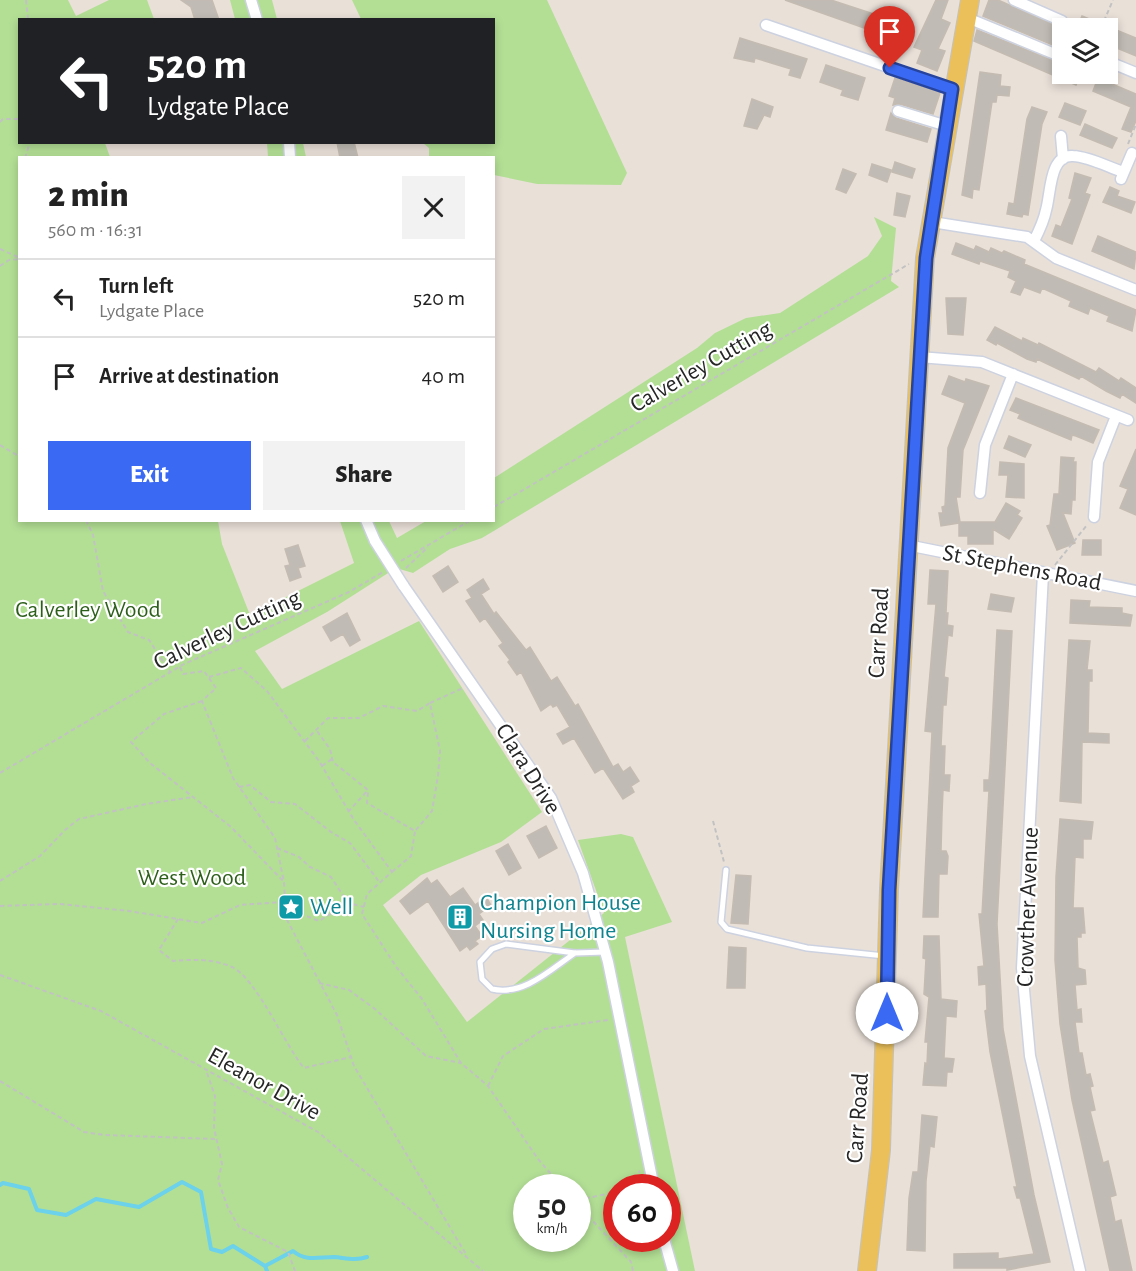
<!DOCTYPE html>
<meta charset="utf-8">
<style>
body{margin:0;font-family:"Alegreya Sans",sans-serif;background:#f2f2f2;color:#222;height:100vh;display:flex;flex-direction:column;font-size:22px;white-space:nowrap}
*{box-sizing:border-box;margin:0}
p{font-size:20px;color:#767676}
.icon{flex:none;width:33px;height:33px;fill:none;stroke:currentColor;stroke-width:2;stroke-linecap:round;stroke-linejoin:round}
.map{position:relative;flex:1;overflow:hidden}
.sheet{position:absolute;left:18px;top:156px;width:477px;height:366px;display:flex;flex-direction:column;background:#fff;border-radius:0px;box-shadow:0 3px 9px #0003}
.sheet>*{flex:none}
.guide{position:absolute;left:18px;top:18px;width:477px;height:126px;border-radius:0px;box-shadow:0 3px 9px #0003;background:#202124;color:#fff;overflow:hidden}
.tools{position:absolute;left:1052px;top:18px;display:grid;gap:12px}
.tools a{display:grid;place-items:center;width:66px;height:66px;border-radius:0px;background:#fff;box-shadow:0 3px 9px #0003;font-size:30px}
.speed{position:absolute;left:513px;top:1174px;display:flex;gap:12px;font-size:30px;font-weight:700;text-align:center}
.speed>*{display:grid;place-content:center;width:78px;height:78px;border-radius:50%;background:#fff;box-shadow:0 3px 9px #0003;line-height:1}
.speed small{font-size:15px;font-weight:400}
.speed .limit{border:9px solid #d22;background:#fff;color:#111}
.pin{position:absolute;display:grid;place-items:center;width:51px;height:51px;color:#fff;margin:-62px -26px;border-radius:50% 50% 50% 0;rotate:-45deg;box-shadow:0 0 6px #0007}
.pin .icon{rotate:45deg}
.me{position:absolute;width:66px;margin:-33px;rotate:0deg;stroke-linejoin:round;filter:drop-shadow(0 0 4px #0008)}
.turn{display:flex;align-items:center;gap:21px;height:126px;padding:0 30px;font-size:27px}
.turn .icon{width:78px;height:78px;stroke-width:2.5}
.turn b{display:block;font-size:42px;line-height:51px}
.round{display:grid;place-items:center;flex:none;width:63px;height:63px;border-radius:0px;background:#f2f2f2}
.overview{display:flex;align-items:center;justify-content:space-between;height:102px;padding:0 30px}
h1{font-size:36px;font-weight:800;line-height:45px}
.action{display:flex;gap:12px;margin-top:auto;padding:12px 30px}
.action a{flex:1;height:69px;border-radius:0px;background:#3a69f3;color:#fff;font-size:24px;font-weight:800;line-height:69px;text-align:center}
.action a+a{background:#f2f2f2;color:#222}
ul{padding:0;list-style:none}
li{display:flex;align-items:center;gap:18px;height:78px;padding:0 30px;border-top:2px solid #e0e0e0}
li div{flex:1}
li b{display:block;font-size:22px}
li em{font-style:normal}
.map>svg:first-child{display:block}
</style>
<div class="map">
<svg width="1136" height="1271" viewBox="0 0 1136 1271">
<rect width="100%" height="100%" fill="#e9e0d8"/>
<path fill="#b3df95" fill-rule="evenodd" d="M0,0H68L76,16L109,0H147L154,19L20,20V142L105,143L110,157L20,158V520L218,521L222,544L250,615L354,563L340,521H389L397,538L426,521L494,520V478L697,348L715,333L746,318L780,313L868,256L882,236L874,217L896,228L891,281L899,287L482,538L450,549L413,573L396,568L327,612L255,651L282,689L419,621L542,812L501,842L421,875L383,905L467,1022L604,913L578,840L621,834L633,837L672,922L625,937L695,1271H0ZM526,1188H578V1239H526ZM616,1188H668V1239H616Z
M230,0H272L277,19H235Z
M352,0H547L627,173L621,185L537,184L494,175V158L429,157V148L423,143L494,142V20L361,19Z
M267,143H303L306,157H268Z"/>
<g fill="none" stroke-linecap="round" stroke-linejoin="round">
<path stroke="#6cd1ea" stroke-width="4" d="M0,1185L3,1183L29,1189L37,1210L66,1215L96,1199L139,1207L182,1182L201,1192L211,1249L222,1252L233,1246L265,1266L267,1271
M265,1266L293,1251C306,1262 319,1257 334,1257C346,1258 355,1261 367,1257"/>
</g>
<path fill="#c0bbb4" stroke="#c4bcb2" stroke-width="1.5" d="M181,0H212L219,20H195L191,7Z
M785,0H831L889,19L884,35Z
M936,0H948L941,19L950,23L938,49L945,51L937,71L917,63L922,50L914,47Z
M989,0H998L1062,28L1060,48L983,16Z
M1082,16L1136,38V56L1107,44V28H1077Z
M977,30L1062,64V74H1081L1076,85L974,41Z
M740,38L807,59L800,78L789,75L791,69L755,58L754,62L734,58Z
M826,65L865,78L858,100L841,95L843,90L820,82Z
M980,72L1001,75L1000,86L1010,87L1009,96L997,95L996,102H992L979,190L973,189L972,198L962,195Z
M895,78L940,93L933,114L900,104L893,105L895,98L889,96Z
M1098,78L1136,94V121L1131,132L1122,129L1131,107L1093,91Z
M752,99L773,107L770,117L764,115L757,129L744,126Z
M1065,103L1086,111L1080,125L1059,117Z
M1032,107L1047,112L1042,124L1028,215L1023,214L1022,217L1007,214L1009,203L1014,204L1027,119Z
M891,113L896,118L931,129L927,142L886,130Z
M1085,124L1117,138L1112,148L1080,135Z
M337,142H354L358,158H340Z
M895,162L915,169L912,178L892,172Z
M872,164L891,170L887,182L869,175Z
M843,169L856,174L846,193L836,189Z
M1075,173L1091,178L1085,193L1090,195L1072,244L1052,236L1056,225L1061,227L1072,199L1069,198Z
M1110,187L1119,191L1117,196L1135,202L1131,213L1103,202Z
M897,193L910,196L905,217L894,215Z
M1098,236L1136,252L1134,269L1092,251Z
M956,243L974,250L976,246L989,252L991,248L1002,253L1004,251L1025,260L1024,264L1136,310L1132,331L1107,321L1109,316L1090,308L1088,314L1069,306L1071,301L1042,288L1040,293L1024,287L1020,295L1011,292L1016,281L1008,277L1010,271L980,261L979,264L952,254Z
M946,298H966L963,335L948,334Z
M995,327L1022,341L1023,338L1038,345L1039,343L1096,372L1099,368L1119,381L1121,378L1136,388V403L1122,394L1120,398L1106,391L1081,376L1079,379L1037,359L1036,362L1027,359L997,343L996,345L987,340Z
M949,376L965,382L966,379L989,386L963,450L960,497H956L960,522H995L1006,503L1020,511L1017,515L1022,518L1009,539L993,529V544H968V536H959V523L941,526L939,513H943L942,507L945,506L948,448L965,403L942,394Z
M1016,398L1099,430L1093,443L1076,436L1072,435L1071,440L1018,418L1020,414L1010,410Z
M1009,436L1031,445L1025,457L1004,448Z
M1136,449V515L1120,508L1128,489L1120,486Z
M1061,457L1074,458L1073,462H1076L1075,500H1072L1071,514L1063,513L1075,543L1057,550L1047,526L1050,525L1054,494H1059Z
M1000,462L1024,464V498L1006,497L1008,475H999Z
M1083,540H1101V555H1082Z
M298,545L305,566L298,568L301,577L290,581L285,566L290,565L285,549Z
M448,566L458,582L443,592L433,576Z
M930,570L948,571L946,613H948L947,625L953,626L952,636L948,635L944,677L948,678L946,705H943L941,746H945L944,775H950L949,791L943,790L942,813L941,851H946L948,856L947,874H939L938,917H923L932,732L925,731L936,604H928Z
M483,579L489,589L481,594L494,614L496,612L526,650L530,647L551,681L557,677L575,706L578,704L613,767L618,764L623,772L630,767L639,781L631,786L634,792L623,799L603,768L595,773L574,738L563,744L557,734L570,727L557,705L553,707L551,704L541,711L521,672L517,675L508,662L510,660L499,646L503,643L485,618L480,622L466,601L472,598L467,590Z
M991,594L1014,598L1011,612L988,609Z
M1071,600L1090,601L1089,607L1122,608V613L1132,615L1130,626L1070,623Z
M347,613L360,640L350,646L343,634L331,641L323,627Z
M997,630L1012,631L997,924L1003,1029L1034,1195L1050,1262L1007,1270V1268H954V1254L998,1253V1259L1034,1254L1020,1198H1017L1014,1187H1017L990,1052L985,1011L987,1010L986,984L979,985L978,967L984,966L979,914H982L989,791H984V780H989L990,767Z
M1069,640L1090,641L1087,670H1092V681H1089L1088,733L1109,734V743L1082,742L1081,803L1060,801Z
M1060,819L1093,822L1091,839H1083V858L1075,857L1073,908H1083L1085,933H1081V937H1077L1078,968L1085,970L1086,984L1075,985L1077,1010L1081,1009L1082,1022H1075L1079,1053H1082L1086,1075L1090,1074L1093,1086L1090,1087L1095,1110L1090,1111L1103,1163L1108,1161L1116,1195L1110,1197L1115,1222L1121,1220L1132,1271H1110L1072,1100L1060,1024L1055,960L1056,877Z
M546,826L557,848L539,858L527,836Z
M508,844L521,868L509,875L496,851Z
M736,875L751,876L748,924L731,923Z
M427,878L431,884L437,880L450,897L463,888L475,905L486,897L491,905L479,914L483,920L475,926L482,936L475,941L478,944L470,950L467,946L460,951L428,901L410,914L400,901Z
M924,936H939L941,999L957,1001L956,1017L946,1016L944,1058L954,1059L952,1072H947L946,1086L923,1085L925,1063L927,1064L928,1042H925L929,997L924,994L926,959L923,958Z
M729,947L746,948L745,988H727Z
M922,1115L937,1117L934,1147L930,1146L926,1181L925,1251L907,1250L909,1198L913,1172H918Z"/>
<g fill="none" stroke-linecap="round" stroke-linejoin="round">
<defs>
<path id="lane" d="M726,870L721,922L727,929L807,948L885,956
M575,953C550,970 524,996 492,989L482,979L480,962L492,949L506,944L575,953L605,952"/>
<path id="street" d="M251,0L257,20
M1014,0L1062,21
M965,17L1062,57
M766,25L952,89
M1107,61L1136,73
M898,111L947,126
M1061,136L1063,159
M289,142L290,158
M1121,179L1132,153
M932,222L1027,237L1056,258L1136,290
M1034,241C1039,231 1044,221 1046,210C1051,194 1049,154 1073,156C1090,157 1108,167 1123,172
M919,357L982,362L1128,420
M980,493L985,445L1013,374
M1094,517L1098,462L1116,416
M366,520L375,541
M907,545L1136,591
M1043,574L1022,968L1030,1056L1080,1271
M403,585L551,798L583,873L608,962L654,1188
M664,1239L673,1271"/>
<path id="primary" d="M867,1271L881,1150L889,889L925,258L970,0"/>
</defs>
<use href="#lane" stroke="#cdd2e0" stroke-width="8"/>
<use href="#street" stroke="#cdd2e0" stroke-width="13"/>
<use href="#primary" stroke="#c2c2c2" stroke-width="20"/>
<path stroke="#c2c2c2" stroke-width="2" stroke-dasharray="4.5 3" stroke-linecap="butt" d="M26,0L28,20
M1101,28L1113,0
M0,122L3,119H20
M1128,144L1136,124
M25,158L30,142
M20,174V177
M0,249L20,258
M0,266L9,260L20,259
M0,445L20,457
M494,507L909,264
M86,520L93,535L103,591L128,632L149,640L170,672
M401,561L471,520
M1055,565L1087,525
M406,568L428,547
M180,667L183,674L204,671L216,688L202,701L233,778L275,838L284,882L286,918L337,1015L354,1066L467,1256
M209,677L241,668L267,691L319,761L354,820L392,872L367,894L362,914L397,968L422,999L461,1063L488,1086L538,1159L563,1188
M202,701L164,714L131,742L150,763L231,827L284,882
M430,703L463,688
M305,741L328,718H359L383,706L417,711L430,703L440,751L438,776L432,811L415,831L367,803L368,790L333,762L330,749L317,731
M322,766L332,759
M0,773L184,664L349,592L383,572
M239,787L250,785L271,802L295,804L331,832L350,843L380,883
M348,812L368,790
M713,821L724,862
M277,848L299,857L310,867L331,877L348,903
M392,872L411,856L415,831
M0,881L40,856L65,830L79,819L146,804L193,797
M0,906L59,904L129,911L202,923L240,905L285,902
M286,908L319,921L348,903L364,907
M178,919L159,950L173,961C194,959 213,959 232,967C257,979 284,1044 304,1068L351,1057
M0,975L101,1011L318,1132L483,1271
M319,983L349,990L375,1009L426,1056L461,1063
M207,1073L215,1096L214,1128L222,1164L218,1180L228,1208L239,1227L288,1252L295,1271
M0,1081L84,1132L104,1135L216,1139
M488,1086L503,1056L544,1029L608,1020
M622,1188L640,1171
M578,1200L616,1192
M578,1205L631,1262L633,1271"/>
<use href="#lane" stroke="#fff" stroke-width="5"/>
<use href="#street" stroke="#fff" stroke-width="10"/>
<use href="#primary" stroke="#ebc05b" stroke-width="18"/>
<defs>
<path id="street-bridge" d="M375,541L403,585"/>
</defs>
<use href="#street-bridge" stroke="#cdd2e0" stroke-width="13" stroke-linecap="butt"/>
<use href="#street-bridge" stroke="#fff" stroke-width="10"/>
</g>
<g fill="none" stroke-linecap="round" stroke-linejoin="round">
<defs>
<path id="route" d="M887,1013L889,890L926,258L952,89L890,68"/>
</defs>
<use href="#route" stroke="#26449e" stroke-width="15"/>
<use href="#route" stroke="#3a69f3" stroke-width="10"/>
</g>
<defs>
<symbol id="sight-square" viewBox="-11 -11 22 22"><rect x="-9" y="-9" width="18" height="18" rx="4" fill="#0f9aa8" stroke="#fff"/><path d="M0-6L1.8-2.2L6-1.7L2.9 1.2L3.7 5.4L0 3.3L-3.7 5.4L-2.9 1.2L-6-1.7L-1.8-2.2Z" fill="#fff"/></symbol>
<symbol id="building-square" viewBox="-11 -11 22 22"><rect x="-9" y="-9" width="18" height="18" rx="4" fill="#0f9aa8" stroke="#fff"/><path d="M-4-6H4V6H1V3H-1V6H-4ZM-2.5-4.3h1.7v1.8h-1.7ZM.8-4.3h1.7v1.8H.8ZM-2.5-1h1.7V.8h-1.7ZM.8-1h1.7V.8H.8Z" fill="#fff"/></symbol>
</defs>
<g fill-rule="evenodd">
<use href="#sight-square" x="276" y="892" width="30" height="30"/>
<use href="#building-square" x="445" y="902" width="30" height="30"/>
</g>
<g text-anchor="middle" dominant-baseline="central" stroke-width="4.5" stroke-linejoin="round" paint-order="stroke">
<g font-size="24" fill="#262626" stroke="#fff">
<text transform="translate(701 367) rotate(-30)">Calverley Cutting</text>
<text transform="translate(1022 568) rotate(11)">St Stephens Road</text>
<text transform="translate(227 630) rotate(-25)">Calverley Cutting</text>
<text transform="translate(879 633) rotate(-87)">Carr Road</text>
<text transform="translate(528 769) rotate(58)">Clara Drive</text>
<text transform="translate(1028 907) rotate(-88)">Crowther Avenue</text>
<text transform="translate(264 1084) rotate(29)">Eleanor Drive</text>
<text transform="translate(858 1118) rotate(-86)">Carr Road</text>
</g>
<g font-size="24" fill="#2d5f1b" stroke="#fff">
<text x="88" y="610">Calverley Wood</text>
<text x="192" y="878">West Wood</text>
</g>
<g font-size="24" fill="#0d838f" stroke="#fff" text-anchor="start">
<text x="480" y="903">Champion House<tspan x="480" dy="28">Nursing Home</tspan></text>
<text x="310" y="907">Well</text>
</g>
</g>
</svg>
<div class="tools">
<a><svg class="icon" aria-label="layers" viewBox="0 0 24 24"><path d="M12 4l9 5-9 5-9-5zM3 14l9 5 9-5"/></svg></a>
</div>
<div class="speed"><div>50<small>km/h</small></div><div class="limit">60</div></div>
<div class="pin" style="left:890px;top:68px;background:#d93025"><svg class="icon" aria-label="arrive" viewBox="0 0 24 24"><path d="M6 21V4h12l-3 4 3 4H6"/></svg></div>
<svg class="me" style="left:887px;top:1013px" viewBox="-20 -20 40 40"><circle r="19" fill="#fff"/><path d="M0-13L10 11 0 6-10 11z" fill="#3a69f3"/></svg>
<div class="guide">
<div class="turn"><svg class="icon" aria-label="left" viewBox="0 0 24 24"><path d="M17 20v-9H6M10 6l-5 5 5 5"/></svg><div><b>520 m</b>Lydgate Place</div></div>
</div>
<section class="sheet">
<div class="overview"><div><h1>2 min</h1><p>560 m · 16:31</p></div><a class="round"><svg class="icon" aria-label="close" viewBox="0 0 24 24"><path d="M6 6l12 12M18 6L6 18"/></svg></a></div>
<ul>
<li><svg class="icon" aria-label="left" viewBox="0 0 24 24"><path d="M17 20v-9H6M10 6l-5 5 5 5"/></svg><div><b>Turn left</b><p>Lydgate Place</p></div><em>520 m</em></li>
<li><svg class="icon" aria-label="arrive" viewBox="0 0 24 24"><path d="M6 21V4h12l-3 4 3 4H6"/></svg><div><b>Arrive at destination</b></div><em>40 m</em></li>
</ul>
<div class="action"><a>Exit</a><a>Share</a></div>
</section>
</div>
